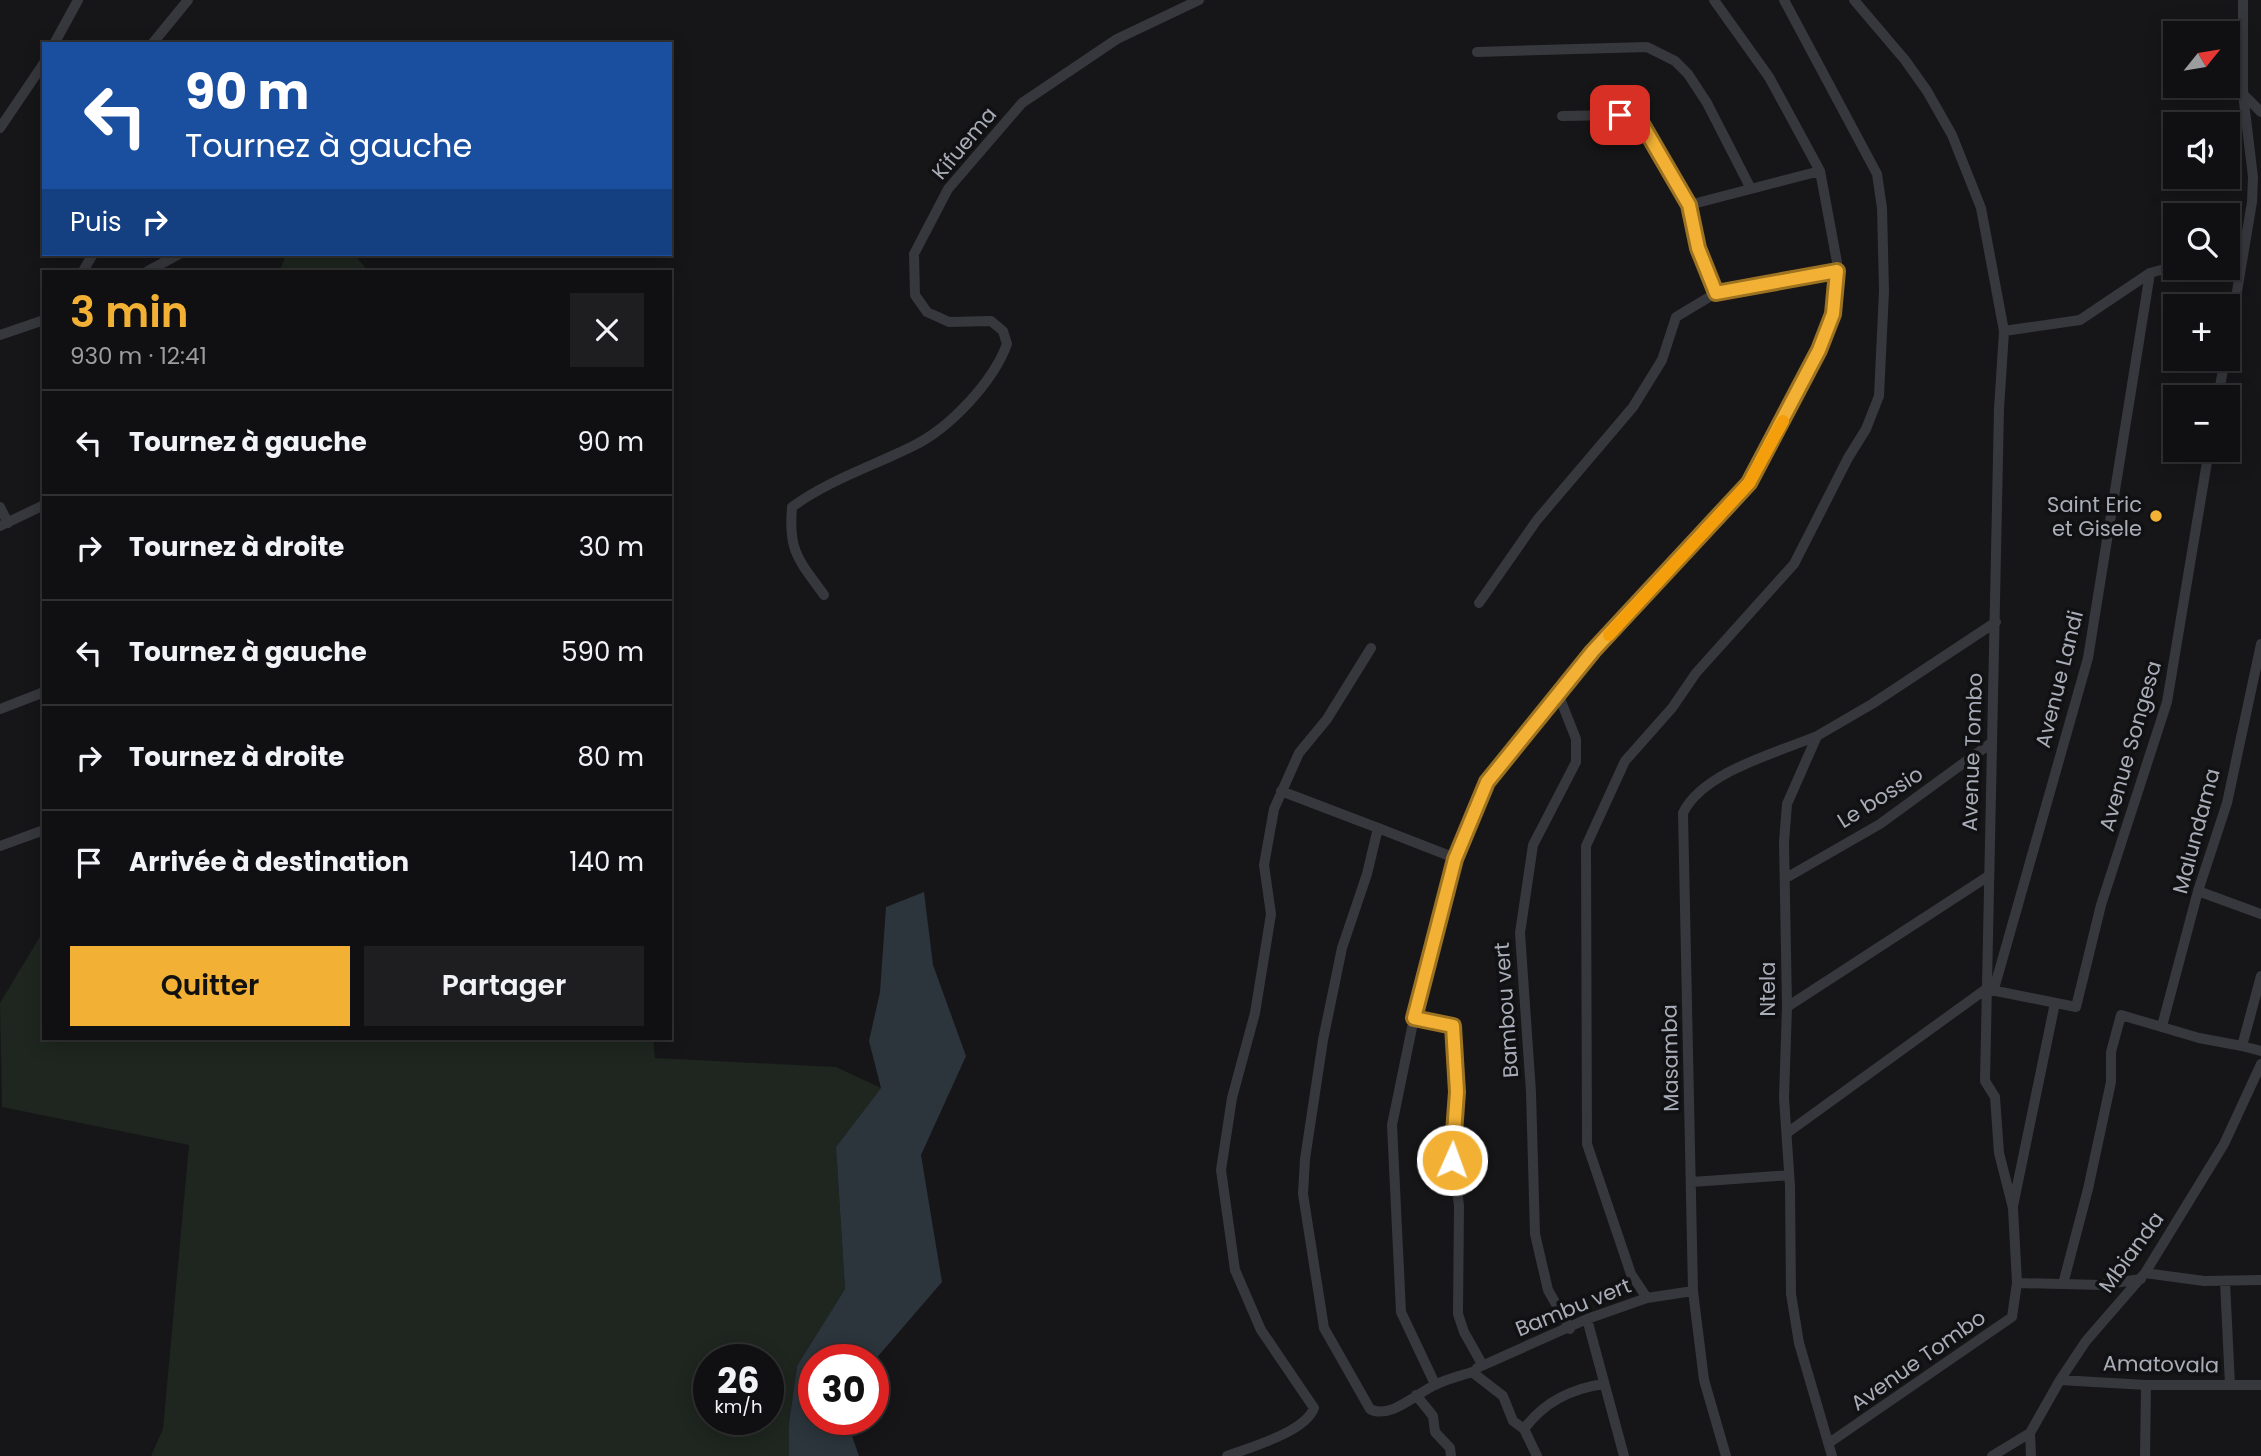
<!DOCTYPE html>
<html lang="fr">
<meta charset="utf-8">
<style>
body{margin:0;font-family:Poppins,sans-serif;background:#1e1e20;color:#f1f3f6;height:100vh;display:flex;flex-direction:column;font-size:26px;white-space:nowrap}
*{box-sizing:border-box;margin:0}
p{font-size:23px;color:#9c9d9f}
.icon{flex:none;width:38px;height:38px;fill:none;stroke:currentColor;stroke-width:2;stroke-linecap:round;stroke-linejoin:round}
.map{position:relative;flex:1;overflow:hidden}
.drawer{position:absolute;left:42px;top:270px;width:630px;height:770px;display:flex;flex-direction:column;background:#101012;border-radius:0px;box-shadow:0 4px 18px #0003,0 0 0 2px #303032}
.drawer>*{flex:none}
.top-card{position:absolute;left:42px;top:42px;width:630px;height:214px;border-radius:0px;box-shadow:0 4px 18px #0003,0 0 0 2px #303032;background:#1a4fa0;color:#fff;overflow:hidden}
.needle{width:46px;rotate:60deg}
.fabs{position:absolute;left:2163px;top:21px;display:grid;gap:14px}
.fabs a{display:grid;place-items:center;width:77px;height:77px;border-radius:0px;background:#101012;box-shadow:0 4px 18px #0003,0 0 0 2px #303032;font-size:35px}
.speed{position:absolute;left:693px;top:1344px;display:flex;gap:14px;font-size:35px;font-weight:700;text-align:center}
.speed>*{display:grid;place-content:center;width:91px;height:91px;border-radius:50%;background:#101012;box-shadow:0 4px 18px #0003,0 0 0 2px #303032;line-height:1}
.speed small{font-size:18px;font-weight:400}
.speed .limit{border:10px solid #d22;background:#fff;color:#111}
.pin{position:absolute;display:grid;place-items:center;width:60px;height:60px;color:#fff;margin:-30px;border-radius:14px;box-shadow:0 4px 10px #0006}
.me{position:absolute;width:77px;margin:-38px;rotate:2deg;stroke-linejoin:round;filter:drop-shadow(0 0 5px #0008)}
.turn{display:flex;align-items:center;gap:24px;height:147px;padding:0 28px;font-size:32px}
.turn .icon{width:91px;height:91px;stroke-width:2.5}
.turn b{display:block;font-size:49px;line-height:60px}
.then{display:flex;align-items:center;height:66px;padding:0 28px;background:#0003;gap:14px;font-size:26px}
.round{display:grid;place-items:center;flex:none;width:74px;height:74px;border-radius:0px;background:#1e1e20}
.summary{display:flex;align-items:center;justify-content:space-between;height:119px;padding:0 28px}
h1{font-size:42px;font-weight:600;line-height:52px;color:#f2b134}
.action{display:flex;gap:14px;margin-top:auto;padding:14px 28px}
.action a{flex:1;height:80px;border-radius:0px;background:#f2b134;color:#111;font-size:28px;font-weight:600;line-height:80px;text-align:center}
.action a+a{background:#1e1e20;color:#f1f3f6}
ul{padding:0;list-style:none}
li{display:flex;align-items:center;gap:21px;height:105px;padding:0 28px;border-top:2px solid #303032}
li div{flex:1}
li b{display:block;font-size:26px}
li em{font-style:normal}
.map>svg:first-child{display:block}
</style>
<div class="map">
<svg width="2261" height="1456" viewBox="0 0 2261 1456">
<rect width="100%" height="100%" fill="#161618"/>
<path fill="#1e261f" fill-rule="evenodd" d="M286,254H354L368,271H280Z
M44,930V1038H653L655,1058L836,1067L881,1088L836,1147L845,1289L797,1366L789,1423V1456H151L163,1429L189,1145L2,1107L0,1003ZM709,1360H768V1419H709Z"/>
<path fill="#2c353c" d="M924,892L933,965L966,1056L921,1155L942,1282L873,1362V1360H814V1419H846L859,1456H789V1423L797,1366L845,1289L836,1147L881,1088L869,1041L880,992L886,907Z"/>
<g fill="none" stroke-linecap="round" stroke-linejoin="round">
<path stroke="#37383d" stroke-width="10" d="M54,44L78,0
M152,44L188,0
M1477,52L1647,47L1675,61L1688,74L1707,103L1750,187
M2243,94L2261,112
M1562,116L1620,115L1642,124L1689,205L1698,248L1716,293
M0,128L44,63
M1689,205L1820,171
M2228,249L2243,244
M83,271L93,254
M148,271L179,254
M2004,331L2080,320L2150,273
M0,335L44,320
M2228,345L2252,202L2253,177L2243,94V0
M2218,397L2225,359
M0,507L8,523
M0,526L44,505
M824,595C799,560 788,552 792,507C829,480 873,466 913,446C950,428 993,382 1007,344L1003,331L991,321L949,322L927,312L915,295L914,254L948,189L1022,103L1117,39L1199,0
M1479,603L1537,520L1633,407L1662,360L1676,317L1716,293L1837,271
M1559,696L1576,739V762L1533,845L1520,933L1531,1092L1535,1234L1548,1290L1570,1329
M0,709L44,692
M1281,791L1378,828
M0,846L44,830
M1455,858L1378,828L1367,874L1342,948L1323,1040L1305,1159L1303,1194L1324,1328L1370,1409C1390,1420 1417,1393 1435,1385C1446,1379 1460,1376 1472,1372L1503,1396L1513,1421L1524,1429L1537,1456
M1786,878L1880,824L1991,743
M2198,891L2261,914
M2261,976L2242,1046L2261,1051
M1994,989L2088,658L2150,273L2175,266
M1787,1007L1987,877
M1414,1018L1453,1026L1457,1092L1452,1151L1459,1206L1458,1314L1464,1332L1482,1364
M2162,1026L2198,891L2227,803L2261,644
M1787,1133L1986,989L2076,1007L2101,905L2167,702L2209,450
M1692,1182L1789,1175
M2013,1206L2055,1003
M2145,1273L2204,1281L2261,1280
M2225,1282L2230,1385
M2017,1283L2101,1285L2141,1279
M2063,1284L2088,1189L2111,1082V1052L2121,1015L2199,1038L2242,1046
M1647,1298L1631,1274L1587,1144L1586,846L1625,761L1672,708L1696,673L1794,564L1848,458L1866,429L1879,396L1884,291L1882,208L1877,174L1784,0
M1587,1319L1624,1456
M1477,1368L1587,1319L1647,1298L1693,1291
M2060,1380L2146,1385H2261
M1435,1384L1401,1312L1392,1125L1414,1018L1461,839L1479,799L1498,766L1559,696L1593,651L1750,483L1819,350L1833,314L1837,262L1820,171L1769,77L1714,0
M1416,1395L1433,1416L1435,1432L1450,1448L1451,1456
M1524,1429C1544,1402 1570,1389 1603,1384
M1829,1443L2012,1317L2017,1283L2013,1208L1999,1153L1995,1097L1985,1081L1999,409L2004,331L1981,208L1952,135L1927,91L1905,60L1854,0
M1227,1456C1251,1447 1305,1432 1314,1408L1261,1330L1235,1270L1221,1170L1232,1098L1255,1013L1271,914L1264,865L1274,809L1299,753L1327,719L1371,648
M1726,1456L1704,1380L1693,1291L1683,813C1703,772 1776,753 1817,736
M1832,1456L1799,1343L1791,1294L1790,1186L1784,1098L1787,1007L1784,842L1787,804L1817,736L1872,704L1996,622
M1992,1456L2030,1433
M2031,1456L2030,1433L2060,1380L2086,1341L2145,1273L2224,1144L2261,1064
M2145,1456L2146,1385"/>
</g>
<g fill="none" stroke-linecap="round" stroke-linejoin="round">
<defs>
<path id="route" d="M1452,1160L1457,1092L1453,1026L1414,1018L1455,859L1487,782L1593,651L1749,483L1819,350L1833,314L1837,271L1716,293L1698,248L1689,205L1642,124L1620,115"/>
</defs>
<use href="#route" stroke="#9d7322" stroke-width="18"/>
<use href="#route" stroke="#f2b134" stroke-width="12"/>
<path stroke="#f59e0b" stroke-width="12" d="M1609,635L1749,483L1783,421"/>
</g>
<circle fill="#f2b134" stroke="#111113" stroke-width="2.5" cx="2156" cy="516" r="7"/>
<g text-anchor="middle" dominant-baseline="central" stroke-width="7" stroke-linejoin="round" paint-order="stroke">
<g font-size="21" fill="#a8adb8" stroke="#111113">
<text transform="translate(964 143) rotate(-50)">Kifuema</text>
<text transform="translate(2059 679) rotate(-76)">Avenue Landi</text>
<text transform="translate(2130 746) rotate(-74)">Avenue Songesa</text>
<text transform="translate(1972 752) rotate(-88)">Avenue Tombo</text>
<text transform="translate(1880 797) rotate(-32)">Le bossio</text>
<text transform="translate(2196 831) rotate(-75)">Malundama</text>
<text transform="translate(1767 989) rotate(-90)">Ntela</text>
<text transform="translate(1506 1010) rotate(-94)">Bambou vert</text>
<text transform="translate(1670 1058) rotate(-91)">Masamba</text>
<text transform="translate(2131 1252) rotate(-54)">Mbianda</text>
<text transform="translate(1573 1307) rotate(-22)">Bambu vert</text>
<text transform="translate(1918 1360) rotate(-35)">Avenue Tombo</text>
<text transform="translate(2161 1364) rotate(1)">Amatovala</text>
</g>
<g font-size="21" fill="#a8adb8" stroke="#111113" text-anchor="end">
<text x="2142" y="504">Saint Eric<tspan x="2142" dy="24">et Gisele</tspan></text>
</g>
</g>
</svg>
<div class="fabs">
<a><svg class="needle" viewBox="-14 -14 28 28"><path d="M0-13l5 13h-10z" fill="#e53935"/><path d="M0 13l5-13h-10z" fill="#9c9d9f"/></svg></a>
<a><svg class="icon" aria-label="sound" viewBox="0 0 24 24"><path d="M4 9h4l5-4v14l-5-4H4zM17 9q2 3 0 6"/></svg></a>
<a><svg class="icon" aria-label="search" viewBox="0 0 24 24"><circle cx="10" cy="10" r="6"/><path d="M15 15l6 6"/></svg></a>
<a>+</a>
<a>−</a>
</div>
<div class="speed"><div>26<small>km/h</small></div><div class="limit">30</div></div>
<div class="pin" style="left:1620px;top:115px;background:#d93025"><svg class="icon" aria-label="arrive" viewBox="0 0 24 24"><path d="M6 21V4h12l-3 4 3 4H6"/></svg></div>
<svg class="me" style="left:1452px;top:1160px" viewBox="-20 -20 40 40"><circle r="17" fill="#f2b134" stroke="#fff" stroke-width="3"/><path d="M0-11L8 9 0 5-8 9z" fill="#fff"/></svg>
<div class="top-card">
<div class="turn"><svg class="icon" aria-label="left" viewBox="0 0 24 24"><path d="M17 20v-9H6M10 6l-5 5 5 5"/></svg><div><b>90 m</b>Tournez à gauche</div></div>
<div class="then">Puis<svg class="icon" aria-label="right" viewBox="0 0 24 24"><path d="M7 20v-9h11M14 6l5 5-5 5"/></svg></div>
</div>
<section class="drawer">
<div class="summary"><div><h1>3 min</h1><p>930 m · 12:41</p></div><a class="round"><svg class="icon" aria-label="close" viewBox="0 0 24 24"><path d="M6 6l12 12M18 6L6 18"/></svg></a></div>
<ul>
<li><svg class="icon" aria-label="left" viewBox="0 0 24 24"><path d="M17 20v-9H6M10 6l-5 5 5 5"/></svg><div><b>Tournez à gauche</b></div><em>90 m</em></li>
<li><svg class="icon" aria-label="right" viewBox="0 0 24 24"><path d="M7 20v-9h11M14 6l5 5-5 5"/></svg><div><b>Tournez à droite</b></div><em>30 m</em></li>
<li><svg class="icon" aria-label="left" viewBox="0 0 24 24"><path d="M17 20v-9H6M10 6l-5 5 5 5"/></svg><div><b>Tournez à gauche</b></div><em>590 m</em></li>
<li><svg class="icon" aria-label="right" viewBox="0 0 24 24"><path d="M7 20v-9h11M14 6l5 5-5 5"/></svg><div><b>Tournez à droite</b></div><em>80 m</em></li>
<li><svg class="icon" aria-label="arrive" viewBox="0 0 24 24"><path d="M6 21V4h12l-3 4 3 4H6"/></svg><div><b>Arrivée à destination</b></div><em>140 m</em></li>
</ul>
<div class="action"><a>Quitter</a><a>Partager</a></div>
</section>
</div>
